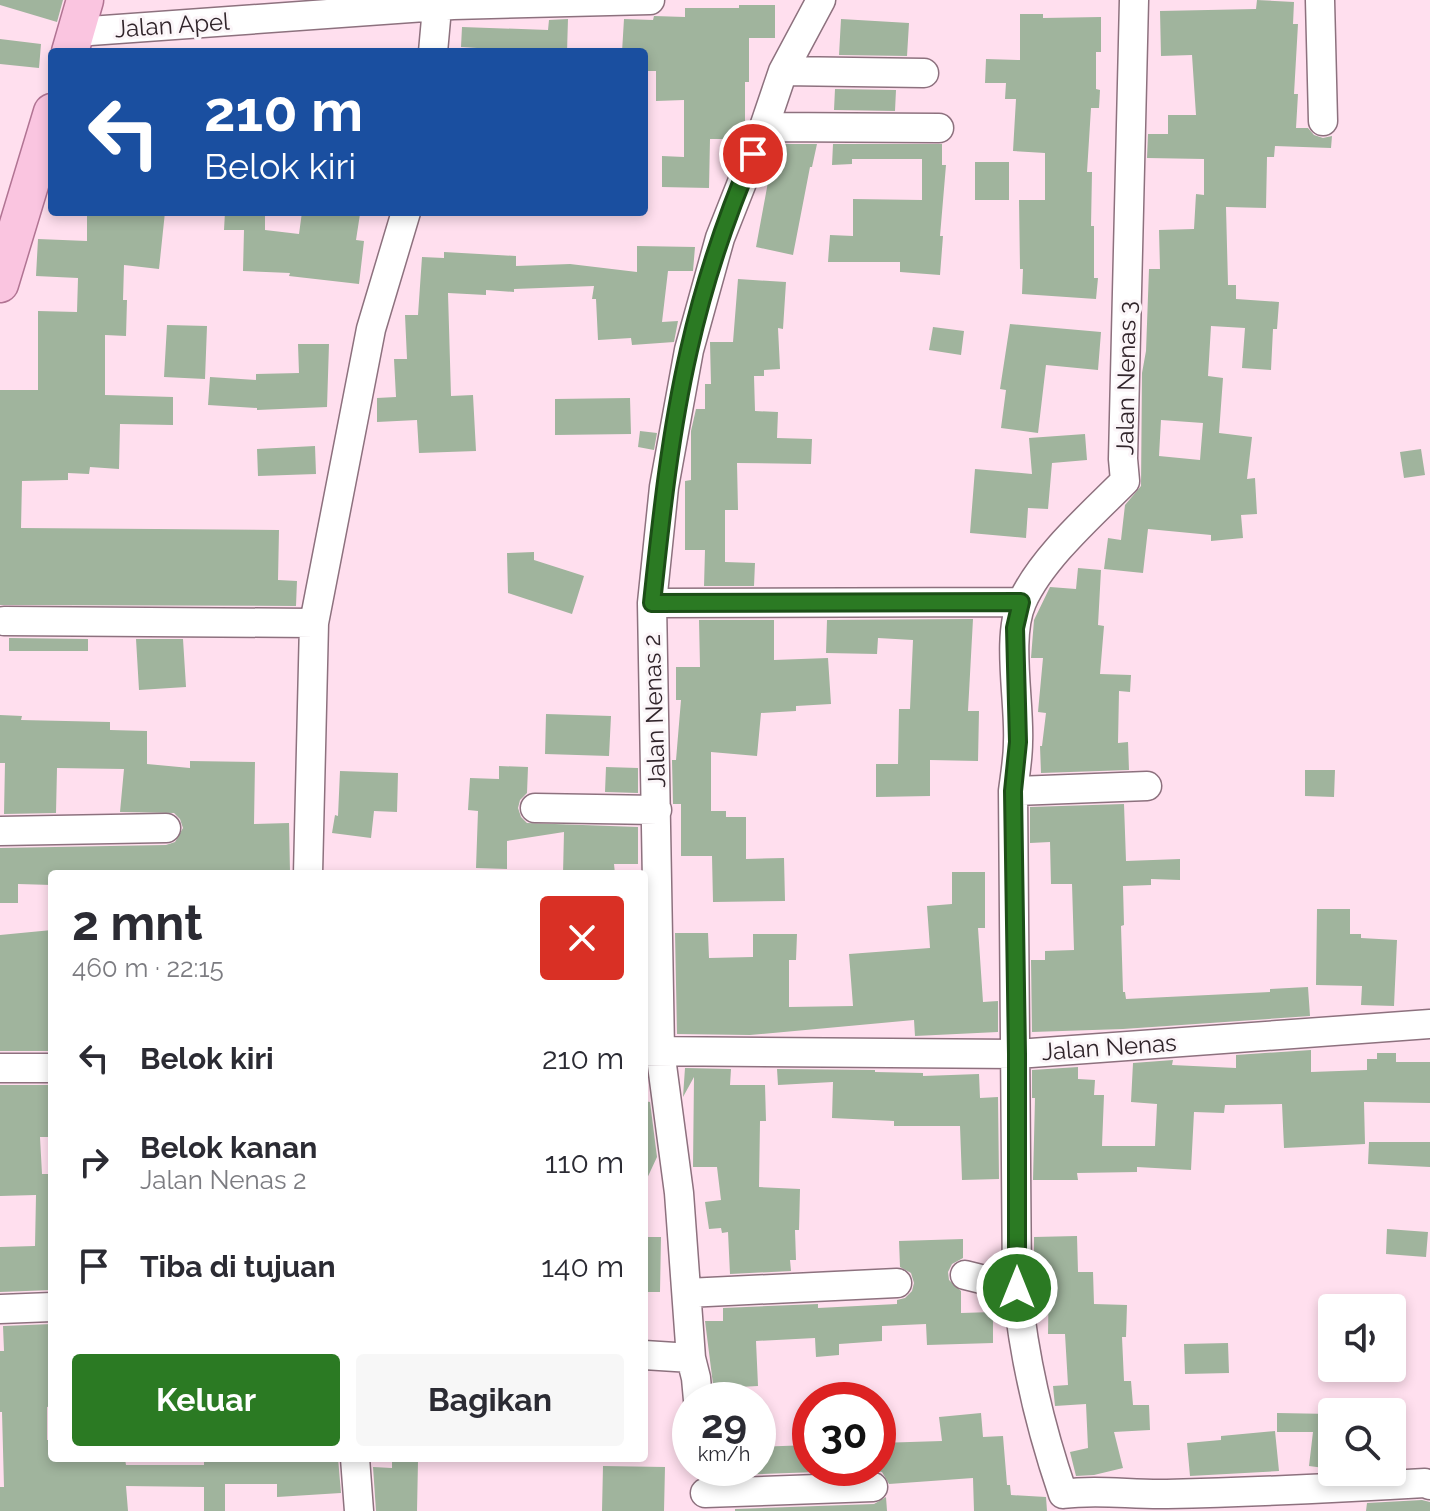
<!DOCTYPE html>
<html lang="id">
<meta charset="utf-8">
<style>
body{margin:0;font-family:Raleway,sans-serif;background:#f7f7f7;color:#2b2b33;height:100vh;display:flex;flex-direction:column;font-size:30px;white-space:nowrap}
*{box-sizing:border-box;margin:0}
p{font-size:26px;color:#7c7c81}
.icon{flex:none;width:44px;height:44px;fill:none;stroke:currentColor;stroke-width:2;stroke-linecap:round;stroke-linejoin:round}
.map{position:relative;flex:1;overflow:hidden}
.details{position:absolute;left:48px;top:870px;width:600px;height:592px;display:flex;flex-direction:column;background:#fff;border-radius:8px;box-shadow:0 4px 12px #0003}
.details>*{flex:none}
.top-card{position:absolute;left:48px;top:48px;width:600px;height:168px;border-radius:8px;box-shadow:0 4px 12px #0003;background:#1a4fa0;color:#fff;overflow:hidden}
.controls{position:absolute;left:1318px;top:1294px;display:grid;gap:16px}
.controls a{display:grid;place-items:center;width:88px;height:88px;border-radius:8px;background:#fff;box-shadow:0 4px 12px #0003;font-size:40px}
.speed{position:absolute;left:672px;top:1382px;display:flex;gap:16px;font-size:40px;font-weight:700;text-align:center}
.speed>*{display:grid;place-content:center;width:104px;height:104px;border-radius:50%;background:#fff;box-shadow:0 4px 12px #0003;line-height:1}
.speed small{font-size:20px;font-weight:400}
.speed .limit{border:12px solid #d22;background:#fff;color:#111}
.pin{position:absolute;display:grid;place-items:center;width:68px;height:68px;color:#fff;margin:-34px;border:4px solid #fff;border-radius:50%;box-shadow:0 2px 8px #0007}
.me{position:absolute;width:88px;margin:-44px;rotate:0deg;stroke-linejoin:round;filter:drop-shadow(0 0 6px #0008)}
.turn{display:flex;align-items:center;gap:28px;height:168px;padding:0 24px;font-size:36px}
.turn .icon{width:104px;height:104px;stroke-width:2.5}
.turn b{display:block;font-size:56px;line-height:68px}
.round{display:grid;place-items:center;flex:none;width:84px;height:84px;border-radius:8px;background:#f7f7f7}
.summary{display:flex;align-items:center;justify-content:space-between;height:136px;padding:0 24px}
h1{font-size:48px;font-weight:700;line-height:60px}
.button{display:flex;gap:16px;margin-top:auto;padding:16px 24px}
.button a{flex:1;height:92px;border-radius:8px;background:#2b7a23;color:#fff;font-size:32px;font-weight:700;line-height:92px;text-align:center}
.button a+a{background:#f7f7f7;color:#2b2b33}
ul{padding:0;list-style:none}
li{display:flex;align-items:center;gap:24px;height:104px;padding:0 24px}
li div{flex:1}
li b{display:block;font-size:30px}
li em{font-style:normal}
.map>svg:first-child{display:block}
</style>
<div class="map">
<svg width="1430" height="1511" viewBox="0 0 1430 1511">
<rect width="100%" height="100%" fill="#ffdfee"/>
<path fill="#a0b49d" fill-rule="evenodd" d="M0,0H63L57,22L0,5Z
M1257,0L1294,2L1293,24H1298L1294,94H1298L1296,128H1308L1314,135L1323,138L1332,136L1331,148L1275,146L1274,157H1267L1266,208L1226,207L1228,285H1236V299L1279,302L1277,329H1273L1271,370L1242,368L1245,328L1211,326L1208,376L1223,378L1219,433L1252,437L1247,479L1255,478L1257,514L1241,515L1243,538L1211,541V535L1148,529L1143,573L1104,569L1108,538L1121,540L1125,505L1141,486L1142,373L1146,351L1149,269H1160L1159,230L1194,229L1196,194L1204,195V159L1147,158L1148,134H1168V115H1196L1192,55L1161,56L1160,11L1256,9ZM1161,420L1203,423L1200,460L1159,456Z
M739,5H775V38H749V82H745V129L741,139H710L709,188L662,187V156L684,157V100L656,101V71H644V52H622L624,19L653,20L654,16L685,17V8H739Z
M1020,14H1043V18L1101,17V52H1096V89L1100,90L1099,108H1091L1087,172H1092L1091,226H1094V278H1098L1096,299L1022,294L1023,269H1020L1019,200H1045V153L1013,151L1016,99H1005L1006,83H985L986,59L1020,60Z
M568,19L567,52H477V48L461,47L462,27L548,30L549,20Z
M841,19L909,23L907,56L839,55Z
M0,39L41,44L39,68L0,64Z
M835,89L896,90L895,111L834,110Z
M782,144H817L812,167H810L793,255L756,247L771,166L779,168Z
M833,144H942V165H946L940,236H943L940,275L900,272V262H828L830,235L853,236V199L922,200V159H852V164L832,165Z
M975,162H1009V200H975Z
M87,212H165L159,269L124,265L123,300H127L126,336L105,335V395L173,397V425L120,424L119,469L90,467L89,474L68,473V480L22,481L21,528L279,530L278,580L297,581L296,606L0,605V390H38V311L77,312L78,278L36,276L38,239L87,241Z
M225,212H265V230L299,234L302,212L360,214L356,240L364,241L359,284L289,276L290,273L243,271L244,230H224Z
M637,246L695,247L693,271H668L662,322L678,321L674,342L632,345L631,338L598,340L596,299H592L594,286L514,289V292L486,290V295L448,293L451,396L473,395L476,451L419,453L417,420L377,422V398L396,397L394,359H407L405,315H418L422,257L444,258V252L516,256V266L570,264L637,272Z
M738,279L786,282L783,329L778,328L780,369L764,370V376H754L755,411L778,412L777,438L812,439L811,464L737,463L738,510H725V562L755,563L754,586H704L705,550H685V481L691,480V431L696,409H705V384H711L710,342H733Z
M1010,324L1101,332L1098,370L1046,365L1038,433L1001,428L1006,390L1000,389Z
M167,325L207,326L205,379L164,377Z
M933,327L964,331L961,355L929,350Z
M298,344H329L327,407L257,410V408L208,405L210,377L256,380V374L299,373Z
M630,398L631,434L555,435V399Z
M640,431L657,433L654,450L638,447Z
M1085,434L1087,460L1052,463L1048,509L1028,508L1026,538L970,533L975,469L1032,474L1029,438Z
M315,446L316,474L258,476L257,449Z
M1421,449L1425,475L1404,478L1400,452Z
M534,552V560L584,576L572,614L508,593L507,553Z
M1078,568L1101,570L1098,625L1104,626L1100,674L1131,675L1130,692L1119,691L1118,743L1128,742L1129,770L1041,773L1040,746H1042L1046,713L1038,712L1043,658H1031L1034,620L1050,587L1076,589Z
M973,619L968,711H979L978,761L930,760V796L876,797V764H898L899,709H910L913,640L878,638L877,654L826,653L827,620Z
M699,620H774V660L828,658L831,704L796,706V711L761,713L757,756L711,752V811H726V817H746V859L784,858L785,901L713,902L712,856H681V804H673L672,760H676L681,700H676V667H700Z
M9,638L88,639V651H9Z
M136,639H183L186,687L139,690Z
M546,714L611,716L609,756L545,754Z
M0,715L22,716L21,720L110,722V730L147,731V764L190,768V761L255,762L254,824L289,823L290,872L52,874V885L18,884V903H0V848L166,845L175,842L183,828L180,819L174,813L120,812L124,769L57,768L56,813L4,814L5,763H0Z
M499,766L528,767L527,793L520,800L518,808L521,817L527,823L638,827V864H614L615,874H563L564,832L507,841V869L476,868L478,811L468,810L470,778L499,779Z
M606,767L638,768V793L605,792Z
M1305,770H1335L1334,797L1305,796Z
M340,771L398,773L397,812L374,811L371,838L332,833L335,815L338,816Z
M1124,804L1126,861L1180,859V880L1151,879V885L1123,886L1124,925L1121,926L1123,992H1125L1126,999L1270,992V989L1308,987L1310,1016L1123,1029L1032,1032L1031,960H1045V951L1074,950L1072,884H1051L1050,842L1030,843V807Z
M952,872H985V928H978L983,1002L998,1001V1032L915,1036L914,1020L750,1035L677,1034L675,933H708L709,958L753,957V934H797L796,960H789V1007L853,1006L849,954L930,948L927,906L952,904Z
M1317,909H1350V934H1361V938L1397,940L1394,1006L1361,1005L1362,986L1316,985Z
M52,930V1051H0V935Z
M1311,1050V1072L1367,1070V1059H1377V1053H1396V1062H1430V1103L1364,1102L1365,1144L1284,1148L1282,1104L1225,1105L1224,1113L1194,1112L1191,1170L1137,1167V1172L1077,1173L1078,1180H1033L1035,1098H1032V1070L1078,1067V1079L1095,1080L1094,1095H1104L1102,1146H1155L1157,1104L1131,1102L1133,1063L1173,1060L1172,1065L1236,1068V1055Z
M685,1068L731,1069L730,1085H765L766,1121H760L759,1187L800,1189L799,1230H795L796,1260H790L791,1271L730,1274L728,1232L722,1233L721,1228L709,1229L705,1202L721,1200L717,1167H693L694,1077L683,1097Z
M777,1069L875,1070V1072L923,1073V1076L979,1074L980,1098L998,1097L999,1179L962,1180L960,1126H894V1121L832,1118L833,1082L778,1085Z
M0,1085H52V1137H40L42,1174H52V1290L0,1292V1247L35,1246L36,1195L0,1196Z
M644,1101L650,1102L657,1157L644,1185Z
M1369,1142H1430V1167L1368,1164Z
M1387,1229L1428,1232L1426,1257L1386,1254Z
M1077,1236L1078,1272H1093L1094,1304L1127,1305L1126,1337H1122L1124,1381H1131L1133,1405H1149L1150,1430L1114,1432L1123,1468L1094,1475L1076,1476L1070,1452L1088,1448L1086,1404L1055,1406L1053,1386L1068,1385L1065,1334H1048L1049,1266H1034V1237Z
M644,1237H661L660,1292H644Z
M963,1239V1258L952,1264L948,1272L949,1280L961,1291V1313L993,1312V1343L927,1345L926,1324L882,1326V1341L839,1344V1355L816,1357L815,1338L756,1341L758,1386L739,1387L740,1400H715L705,1321H723V1308L818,1304V1308L897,1304V1300L905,1298L912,1291L914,1283L911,1273L900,1267L899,1241Z
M52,1324V1344H50L52,1406L47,1407V1440H52V1458H62L63,1462L125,1459L126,1465H204V1461H236V1458H338L341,1493L277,1497V1484H225V1511H204V1487L126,1486L128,1511H0V1487H4L2,1412H0V1351H4L3,1326Z
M1228,1343L1229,1373L1185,1374L1184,1344Z
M981,1413L983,1437L1003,1436L1007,1485H1010L1011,1495L1046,1497L1047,1511H974L973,1478L889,1484L882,1472L872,1470L706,1476V1468H758V1447L810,1445V1468H878V1443L942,1441L939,1417Z
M1277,1413L1332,1414V1469L1309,1466L1313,1432H1277Z
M1275,1431L1279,1471L1190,1476L1187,1443L1221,1440V1436Z
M392,1460L418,1461L417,1511H376L373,1467L392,1468Z
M603,1466L665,1467L664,1511H602Z
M886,1497L887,1511H735V1509L874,1504Z
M1422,1500L1430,1502V1511H1366L1367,1503Z"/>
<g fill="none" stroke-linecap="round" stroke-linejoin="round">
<defs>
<path id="minor" d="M1134,0L1123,459L1125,481C1091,515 1041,559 1022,602C1006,637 1020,703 1018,742C1018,759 1015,775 1013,791L1017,1288C1024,1359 1040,1427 1063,1494C1097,1489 1132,1495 1167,1494C1253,1492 1339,1488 1425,1483L1430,1485
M1320,0L1323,121
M76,32L453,5L650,0
M433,52L437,8
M783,71L924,73
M764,127L939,128
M652,603L1021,602
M4,621L314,623
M1013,791L1147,786
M535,808L657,810
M0,831L166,828
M308,874L314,623L371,329L406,212
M644,1051L1017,1054L1430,1024
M0,1068H52
M965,1275L1017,1288
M687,1293L897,1283
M0,1309L52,1307
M644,1355L691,1358
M698,1400L696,1378L691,1358L679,1193L660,1050L652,603L664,487L689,350L720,238L764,127L783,71L821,0
M355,1458L359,1511
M705,1493L873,1487"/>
<path id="major" d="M70,52L85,0
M0,284L52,112"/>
</defs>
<use href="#minor" stroke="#8d717e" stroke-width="31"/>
<use href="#major" stroke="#b17493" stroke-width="39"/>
<use href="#minor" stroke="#fff" stroke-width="28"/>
<use href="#major" stroke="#fac5e0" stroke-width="36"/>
</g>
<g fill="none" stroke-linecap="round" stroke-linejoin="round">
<defs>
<path id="route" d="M753,154C726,217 704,283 689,350C670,433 661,519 652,603L1021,602L1015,628L1018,742L1013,791L1017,1054V1288"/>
</defs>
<use href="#route" stroke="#1c4f17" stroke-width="20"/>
<use href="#route" stroke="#2b7a23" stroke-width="14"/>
</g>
<g text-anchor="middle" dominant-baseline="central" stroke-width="6" stroke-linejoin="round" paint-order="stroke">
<g font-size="24" fill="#30242a" stroke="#fbf5f8">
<text transform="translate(172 25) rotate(-4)">Jalan Apel</text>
<text transform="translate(1126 378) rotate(-89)">Jalan Nenas 3</text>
<text transform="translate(654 711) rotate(-92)">Jalan Nenas 2</text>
<text transform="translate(1109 1047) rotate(-4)">Jalan Nenas</text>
</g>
</g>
</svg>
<div class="controls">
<a><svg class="icon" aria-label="sound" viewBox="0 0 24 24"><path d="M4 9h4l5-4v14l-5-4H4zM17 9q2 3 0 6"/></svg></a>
<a><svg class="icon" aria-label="search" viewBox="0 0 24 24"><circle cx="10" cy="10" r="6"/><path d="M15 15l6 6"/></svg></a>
</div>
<div class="speed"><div>29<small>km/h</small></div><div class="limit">30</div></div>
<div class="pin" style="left:753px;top:154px;background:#d93025"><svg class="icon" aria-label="arrive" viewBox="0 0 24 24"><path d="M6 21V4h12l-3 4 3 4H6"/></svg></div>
<svg class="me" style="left:1017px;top:1288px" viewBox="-20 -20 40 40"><circle r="17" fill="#2b7a23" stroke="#fff" stroke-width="3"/><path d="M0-11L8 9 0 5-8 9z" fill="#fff"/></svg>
<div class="top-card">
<div class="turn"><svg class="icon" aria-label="left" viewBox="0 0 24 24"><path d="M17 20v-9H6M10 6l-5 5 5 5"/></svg><div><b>210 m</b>Belok kiri</div></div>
</div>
<section class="details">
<div class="summary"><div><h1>2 mnt</h1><p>460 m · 22:15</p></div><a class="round" style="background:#d93025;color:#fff"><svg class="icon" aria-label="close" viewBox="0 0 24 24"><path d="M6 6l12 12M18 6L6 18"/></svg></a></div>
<ul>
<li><svg class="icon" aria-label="left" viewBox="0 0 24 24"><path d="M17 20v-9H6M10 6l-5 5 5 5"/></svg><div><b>Belok kiri</b></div><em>210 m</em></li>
<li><svg class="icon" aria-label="right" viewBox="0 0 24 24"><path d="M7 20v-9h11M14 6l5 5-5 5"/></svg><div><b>Belok kanan</b><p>Jalan Nenas 2</p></div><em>110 m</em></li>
<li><svg class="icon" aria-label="arrive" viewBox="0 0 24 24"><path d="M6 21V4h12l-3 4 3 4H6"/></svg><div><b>Tiba di tujuan</b></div><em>140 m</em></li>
</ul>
<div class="button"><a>Keluar</a><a>Bagikan</a></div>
</section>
</div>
